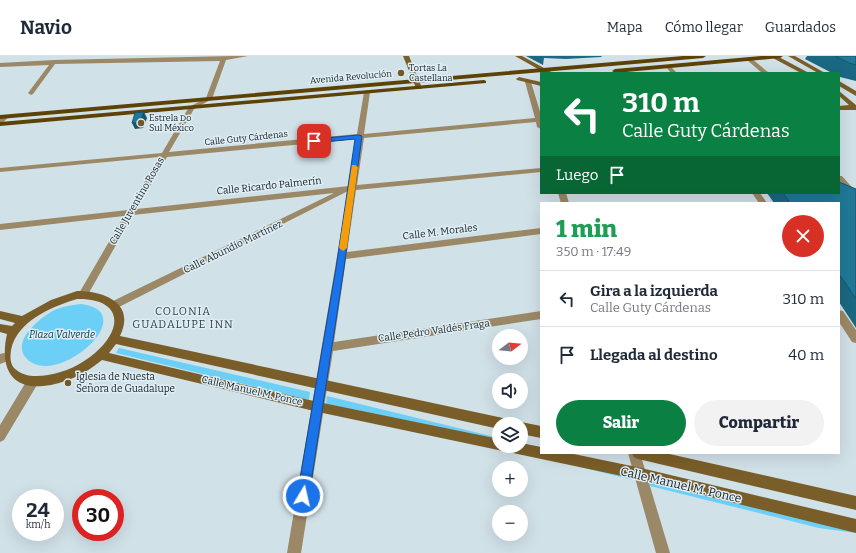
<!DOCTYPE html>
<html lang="es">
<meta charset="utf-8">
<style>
body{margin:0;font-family:Bitter,serif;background:#f2f2f3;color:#1f2937;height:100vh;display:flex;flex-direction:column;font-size:15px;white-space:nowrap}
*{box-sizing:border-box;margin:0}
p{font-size:13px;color:#747a83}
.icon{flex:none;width:22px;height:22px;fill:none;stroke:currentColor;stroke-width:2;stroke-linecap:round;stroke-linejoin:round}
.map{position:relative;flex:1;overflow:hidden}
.panel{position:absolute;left:540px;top:146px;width:300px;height:252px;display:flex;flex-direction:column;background:#fff;border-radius:0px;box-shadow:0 4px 16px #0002}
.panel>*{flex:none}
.top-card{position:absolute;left:540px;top:16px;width:300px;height:122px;border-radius:0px;box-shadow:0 4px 16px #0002;background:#0b8043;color:#fff;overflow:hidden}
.needle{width:26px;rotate:74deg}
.buttons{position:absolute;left:492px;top:273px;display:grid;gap:8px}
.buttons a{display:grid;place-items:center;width:36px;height:36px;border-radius:50%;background:#fff;box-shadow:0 4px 16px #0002;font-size:20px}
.speed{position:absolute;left:12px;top:433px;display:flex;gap:8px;font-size:20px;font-weight:700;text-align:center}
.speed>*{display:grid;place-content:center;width:52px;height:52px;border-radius:50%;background:#fff;box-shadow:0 4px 16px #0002;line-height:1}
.speed small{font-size:10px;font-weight:400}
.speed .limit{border:6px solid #d22;background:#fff;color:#111}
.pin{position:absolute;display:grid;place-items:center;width:34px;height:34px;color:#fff;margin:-17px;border-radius:8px;box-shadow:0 2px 6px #0006}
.me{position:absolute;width:44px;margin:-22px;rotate:9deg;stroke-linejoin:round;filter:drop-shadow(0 0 3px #0008)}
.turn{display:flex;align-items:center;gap:14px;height:84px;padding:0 16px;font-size:18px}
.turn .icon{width:52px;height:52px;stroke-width:2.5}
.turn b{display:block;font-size:28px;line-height:34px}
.then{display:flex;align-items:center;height:38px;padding:0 16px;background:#0003;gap:8px;font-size:15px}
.round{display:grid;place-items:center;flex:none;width:42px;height:42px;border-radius:21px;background:#f2f2f3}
.head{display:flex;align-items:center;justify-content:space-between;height:68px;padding:0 16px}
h1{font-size:24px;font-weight:800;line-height:30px;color:#1e9e55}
.action{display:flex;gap:8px;margin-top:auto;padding:8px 16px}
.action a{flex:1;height:46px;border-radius:24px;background:#0b8043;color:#fff;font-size:16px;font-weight:800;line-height:46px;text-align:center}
.action a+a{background:#f2f2f3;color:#1f2937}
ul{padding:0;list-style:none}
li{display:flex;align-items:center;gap:12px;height:56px;padding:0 16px;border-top:1px solid #e0e1e3}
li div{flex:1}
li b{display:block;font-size:15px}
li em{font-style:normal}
header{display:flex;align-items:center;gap:24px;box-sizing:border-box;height:56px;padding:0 20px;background:#fff;border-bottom:1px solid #e0e1e3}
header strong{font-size:19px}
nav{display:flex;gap:22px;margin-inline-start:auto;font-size:14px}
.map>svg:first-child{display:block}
</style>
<header>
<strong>Navio</strong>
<nav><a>Mapa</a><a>Cómo llegar</a><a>Guardados</a></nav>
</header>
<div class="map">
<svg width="856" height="497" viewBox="0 0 856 497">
<rect width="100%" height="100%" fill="#d1e1e8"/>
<path fill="#6bcff6" d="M81,248C144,256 57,333 27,303C9,285 43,259 57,253C65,250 73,249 81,248Z
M119,292L310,336L309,344L116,297Z
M327,340L499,382V390H521L541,397L631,414L633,424L326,348Z
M647,419L856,477L819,472L650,430Z"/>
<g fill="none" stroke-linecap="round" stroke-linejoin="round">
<path fill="#9b8866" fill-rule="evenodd" d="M233,0H248L226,4L212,43L194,53L169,96L357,78L364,36L367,34L370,36L364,78L535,62L525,26L528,24L531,26L541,59V73L537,71L536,66L364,82L357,129L541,112V116L356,134L347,196L541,172V178L346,203L334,286L541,255V263L333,295L301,497H287L348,135L115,253L111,252L110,249L111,246L334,137L133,159L86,242H80L78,239L124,160L0,174V168L128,154L159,101L0,116V112L162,97L189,51L206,42L220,5L55,8L33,38L31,39L28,37L49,9L0,11V7L54,4ZM356,83L349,130L137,153L167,101Z
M749,1L751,2L769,17H762L747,4L746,3Z
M669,9L677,17H671L666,11Z
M5,59L10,60L0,69V63Z
M839,120H842L856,136V144L853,143L839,127Z
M558,137H566L569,147H561Z
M752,137H760L767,147H759Z
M839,254L843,255L856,274V287L852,286L839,266Z
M4,297L8,299L9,302L8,305L0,308V298Z
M33,320L37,321L39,325L37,329L4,384L0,386V369L29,321Z
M628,397H640L670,497H656Z"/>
<path fill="#7a5e29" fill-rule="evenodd" d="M403,0H409L422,32L421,33L416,32Z
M515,0H522L553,17H545Z
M769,0H777L809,17H801Z
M788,0H795L825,17H818Z
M519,21L541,26V30L517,24L516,23Z
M839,25L856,35V40L839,30Z
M839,35L856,49V54H839V50L849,49L839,40Z
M77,235C104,235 136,247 120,280L503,362L507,364L509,368H499V373L116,288L109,297L318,346L499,383V390H521V387L541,391V397H569L641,412L856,463V477L641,424L318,356L102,304C85,318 65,328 43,330C9,333 0,309 7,278L0,276V268L12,270L15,267L0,263V255L22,260L51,244ZM77,243C121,242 125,271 95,297C81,309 65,316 48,319C36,321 23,321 14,312C10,307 10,301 11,294C17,265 51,251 77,243Z
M521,366L541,370V382L521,378V368H517Z
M632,397H665L856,440V454L638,403L634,401Z"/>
<path fill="#5d4205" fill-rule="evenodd" d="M683,0H706L703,2L0,63V59Z
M761,0H783L780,2L615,17L612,15L615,13Z
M484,24L486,25V27L0,70V66Z"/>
</g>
<path fill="#1b6882" d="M526,0H602L601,1L566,3L544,2L543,9Z
M807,0H856V25L840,21L839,17H832L805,3Z
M856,133V272L839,246V147H774L767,137H839Z"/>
<path fill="#16556a" d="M144,56L147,62L143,72L135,73L132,67Z"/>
<path fill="#1f7997" stroke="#16556a" d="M835,0H856V9L849,7Z
M144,56L140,66L132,67L135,57Z
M839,126L856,133V243L839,218V147H790L783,137H839Z"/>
<path fill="#1a73e8" stroke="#114b97" d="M359,79L362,80L344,212L309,440L308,444L303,446L299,444L297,440L336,212L355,83L314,87L311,85L314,83Z"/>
<path fill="#f59e0b" d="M352,109H355L358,111L347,192L343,195L339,192Z"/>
<g fill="#72592a" stroke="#dfeef5" stroke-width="1.5">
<circle cx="401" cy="17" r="4"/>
<circle cx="141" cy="67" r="4"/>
<circle cx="68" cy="327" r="4"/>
</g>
<g text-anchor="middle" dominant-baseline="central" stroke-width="3" stroke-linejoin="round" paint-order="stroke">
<g font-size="9" fill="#1a2022" stroke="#dfeef5" text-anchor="start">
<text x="409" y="12">Tortas La<tspan x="409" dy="10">Castellana</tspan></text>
<text x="149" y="62">Estrela Do<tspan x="149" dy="10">Sul México</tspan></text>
</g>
<g font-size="9" fill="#1a2022" stroke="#dfeef5">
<text transform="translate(351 21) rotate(-5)">Avenida Revolución</text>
<text transform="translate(246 82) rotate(-6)">Calle Guty Cárdenas</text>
</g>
<g font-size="10" fill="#1a2022" stroke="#dfeef5">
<text transform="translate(269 130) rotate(-6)">Calle Ricardo Palmerín</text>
<text transform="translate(137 145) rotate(-60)">Calle Juventino Rosas</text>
<text transform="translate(440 176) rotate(-7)">Calle M. Morales</text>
<text transform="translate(233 191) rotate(-26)">Calle Abundio Martínez</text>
<text transform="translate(434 275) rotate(-8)">Calle Pedro Valdés Fraga</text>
<text transform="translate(252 335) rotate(13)">Calle Manuel M. Ponce</text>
</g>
<g font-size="10" font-style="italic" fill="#043849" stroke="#dfeef5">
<text x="62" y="279">Plaza Valverde</text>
</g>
<g font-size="10" fill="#1a2022" stroke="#dfeef5" text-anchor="start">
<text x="76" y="321">Iglesia de Nuesta<tspan x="76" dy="12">Señora de Guadalupe</tspan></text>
</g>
<g font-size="11" letter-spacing="1" fill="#374449" stroke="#dfeef5">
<text x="183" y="255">COLONIA<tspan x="183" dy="13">GUADALUPE INN</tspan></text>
</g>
<g font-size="12" fill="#1a2022" stroke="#dfeef5">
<text transform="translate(681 429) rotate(13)">Calle Manuel M. Ponce</text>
</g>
</g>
</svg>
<div class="buttons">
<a><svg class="needle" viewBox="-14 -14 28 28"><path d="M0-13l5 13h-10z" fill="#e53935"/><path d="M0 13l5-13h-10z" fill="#747a83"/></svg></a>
<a><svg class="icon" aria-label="sound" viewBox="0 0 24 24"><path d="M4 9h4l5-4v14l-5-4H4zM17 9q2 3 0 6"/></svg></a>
<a><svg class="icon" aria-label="layers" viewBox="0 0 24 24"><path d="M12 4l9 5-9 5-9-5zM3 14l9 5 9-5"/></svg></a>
<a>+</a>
<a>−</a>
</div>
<div class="speed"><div>24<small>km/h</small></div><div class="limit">30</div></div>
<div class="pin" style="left:314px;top:85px;background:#d93025"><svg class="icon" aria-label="arrive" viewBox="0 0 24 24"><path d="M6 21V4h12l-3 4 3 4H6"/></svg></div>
<svg class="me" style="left:303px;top:440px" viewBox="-20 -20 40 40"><circle r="17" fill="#1a73e8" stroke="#fff" stroke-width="3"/><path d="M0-11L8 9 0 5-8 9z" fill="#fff"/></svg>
<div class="top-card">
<div class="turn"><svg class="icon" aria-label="left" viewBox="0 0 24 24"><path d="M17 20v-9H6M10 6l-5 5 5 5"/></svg><div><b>310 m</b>Calle Guty Cárdenas</div></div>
<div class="then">Luego<svg class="icon" aria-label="arrive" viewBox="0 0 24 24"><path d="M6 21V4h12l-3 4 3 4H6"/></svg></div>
</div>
<section class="panel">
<div class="head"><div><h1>1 min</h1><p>350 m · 17:49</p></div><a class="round" style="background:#d93025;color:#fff"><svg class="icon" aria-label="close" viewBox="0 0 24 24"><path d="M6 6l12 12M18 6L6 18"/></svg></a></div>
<ul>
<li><svg class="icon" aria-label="left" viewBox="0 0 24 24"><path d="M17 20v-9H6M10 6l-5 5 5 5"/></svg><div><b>Gira a la izquierda</b><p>Calle Guty Cárdenas</p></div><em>310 m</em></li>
<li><svg class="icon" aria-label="arrive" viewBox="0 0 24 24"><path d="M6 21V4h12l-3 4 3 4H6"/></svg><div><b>Llegada al destino</b></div><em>40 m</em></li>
</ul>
<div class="action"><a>Salir</a><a>Compartir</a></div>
</section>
</div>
